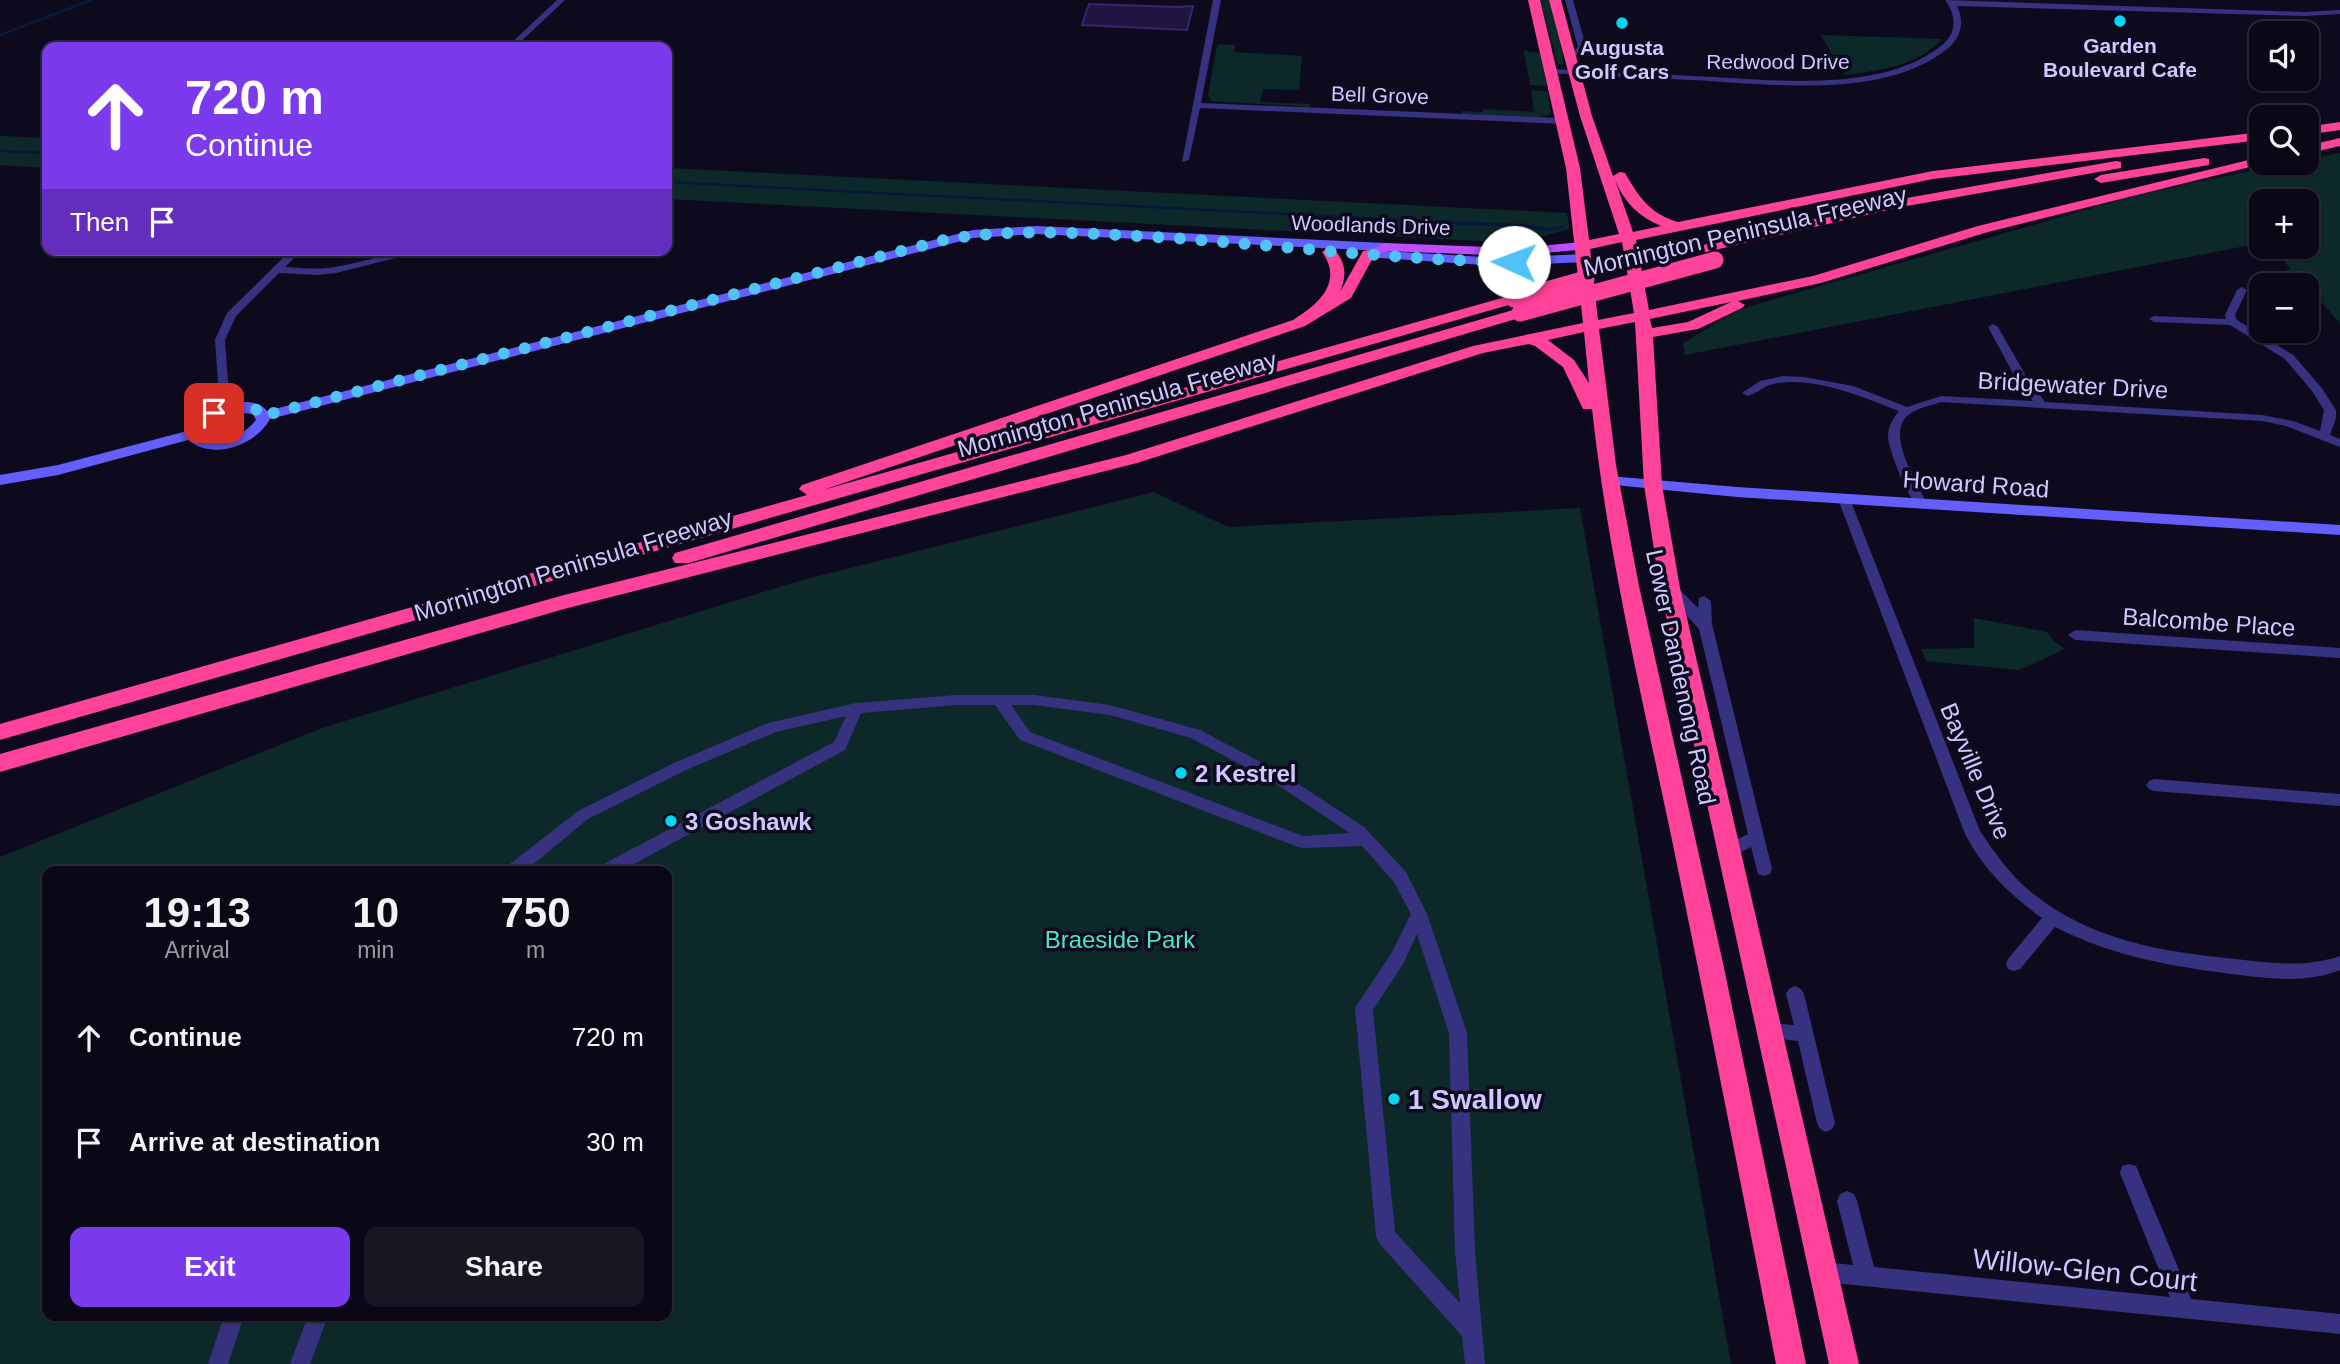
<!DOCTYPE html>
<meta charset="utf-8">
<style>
body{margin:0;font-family:Arial,sans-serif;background:#181623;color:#f1f3f6;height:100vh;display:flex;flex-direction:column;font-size:26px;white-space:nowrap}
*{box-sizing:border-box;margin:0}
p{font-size:23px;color:#999aa1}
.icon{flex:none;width:38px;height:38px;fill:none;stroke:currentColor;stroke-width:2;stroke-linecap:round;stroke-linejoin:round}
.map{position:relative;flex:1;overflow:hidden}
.sheet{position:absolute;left:42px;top:866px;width:630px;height:455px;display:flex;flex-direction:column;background:#0a0816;border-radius:14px;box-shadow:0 2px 5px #0004,0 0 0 2px #2a2935}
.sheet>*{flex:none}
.hud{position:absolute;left:42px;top:42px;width:630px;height:214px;border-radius:14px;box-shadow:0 2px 5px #0004,0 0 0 2px #2a2935;background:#7c3aed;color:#fff;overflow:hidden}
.controls{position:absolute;left:2249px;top:21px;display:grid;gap:14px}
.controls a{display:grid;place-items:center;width:70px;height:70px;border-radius:14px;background:#0a0816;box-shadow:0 2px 5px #0004,0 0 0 2px #2a2935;font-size:35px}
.pin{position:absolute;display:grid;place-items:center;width:60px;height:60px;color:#fff;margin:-30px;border-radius:14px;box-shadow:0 4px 10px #0006}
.me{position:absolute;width:77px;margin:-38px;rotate:272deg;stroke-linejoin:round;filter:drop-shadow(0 0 5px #0008)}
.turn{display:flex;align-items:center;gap:24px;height:147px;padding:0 28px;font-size:32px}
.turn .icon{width:91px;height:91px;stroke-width:2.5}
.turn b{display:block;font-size:49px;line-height:60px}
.then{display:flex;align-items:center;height:66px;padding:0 28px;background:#0003;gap:14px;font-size:26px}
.eta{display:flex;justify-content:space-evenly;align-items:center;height:119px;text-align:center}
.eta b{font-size:42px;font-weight:600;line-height:49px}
.primary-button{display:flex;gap:14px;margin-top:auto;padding:14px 28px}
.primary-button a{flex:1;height:80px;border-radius:14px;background:#7c3aed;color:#fff;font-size:28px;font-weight:600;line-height:80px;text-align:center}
.primary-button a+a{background:#181623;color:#f1f3f6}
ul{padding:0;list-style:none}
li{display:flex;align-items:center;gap:21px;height:105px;padding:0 28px}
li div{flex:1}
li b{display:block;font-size:26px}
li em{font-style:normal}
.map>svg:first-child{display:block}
</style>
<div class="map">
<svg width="2340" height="1364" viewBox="0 0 2340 1364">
<rect width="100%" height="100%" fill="#0e0a1e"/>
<path fill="#0d2828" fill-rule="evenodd" d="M1540,0H1552L1563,44V65L1558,64Z
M1821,35L1942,39C1918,66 1877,71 1844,75Z
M1220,44L1235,45L1234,52L1302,56L1299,90L1263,89L1260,102L1310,104V107L1211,101L1208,95L1217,45Z
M1524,51L1540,53L1547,86L1530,85Z
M1533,90L1548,92L1551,114L1540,117L1462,114V111L1483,112V109L1534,112L1531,91Z
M0,136L47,138V168L0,165Z
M2340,153V323L2303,282L2263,285L2290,268L2272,247H2306V201H2261V243L1685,355L1683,343L1739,310L1771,300L2141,194L2288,163H2306L2307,159Z
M667,168L1567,213L1569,229L1518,243L667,199Z
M1154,492L1228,527L1580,508L1731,1364H0V857L322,728L799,581ZM47,872H667V1316H47Z
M1974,618L2047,632L2055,642L2065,649L2019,670L1926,661L1921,649L1974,648Z"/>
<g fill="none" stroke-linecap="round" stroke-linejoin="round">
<path stroke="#06183c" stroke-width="2.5" d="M0,35L91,0
M0,151L47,153
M667,182L1479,224"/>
<path stroke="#06183c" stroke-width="3.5" d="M1445,222L1528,226L1550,230L1562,227"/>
</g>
<path fill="#1f1540" stroke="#35266e" stroke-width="2" d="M1089,4L1178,7L1193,6L1187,30L1082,25Z"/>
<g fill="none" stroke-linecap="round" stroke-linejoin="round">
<path fill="#373280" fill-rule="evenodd" d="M557,0H565L515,47H507Z
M1213,0H1221L1201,103L1563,118L1567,121L1563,124L1200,108L1189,160L1182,162Z
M1565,0H1573L1586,47L1576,55L1564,53L1574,51L1578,47Z
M1945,0L2305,12L2340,10V14L2305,16L1957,6C1965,22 1961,38 1947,49C1884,100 1770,84 1693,80C1645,78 1597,76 1549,73L1545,71L1549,69C1597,71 1645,73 1693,76C1767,79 1879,95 1941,46C1957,34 1957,16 1945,0Z
M291,250H302L285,267C302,268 318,270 335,267C366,262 395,250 427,250L336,273L317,275L279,273L236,316L225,340L230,409L224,412L220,411L215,340L227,313Z
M2242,287L2247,290L2235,315L2237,320L2293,355L2321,387L2336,410V418L2330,435L2340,439V447L2286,426L2262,421L1941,402C1930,406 1915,408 1906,417C1887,437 1918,484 1927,504L1921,508C1909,503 1889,451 1888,437C1888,426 1893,419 1899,411C1864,397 1805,372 1767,386C1761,389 1755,394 1748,396L1742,393L1760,381L1783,376L1804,377L1853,386L1907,407L1941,396L2033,401L2015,377L1988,327L1993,324L1998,327L2026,376L2045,402L2262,415L2293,421L2320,431L2324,410L2312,391L2285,359L2230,325L2154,322L2149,319L2154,316L2226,319L2225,315L2237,290Z
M1844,495L1850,499L1980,831C1995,853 2010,875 2031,892C2089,940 2162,952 2235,959C2271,963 2305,968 2340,956V970C2307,983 2274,979 2240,975C2174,967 2114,957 2055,927L2020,969L2014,971L2008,969L2006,964L2008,959L2042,918C2011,896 1983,869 1965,834L1838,499Z
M1671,584L1676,586L1698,608L1699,598L1704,596L1711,601L1712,624L1772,869L1770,874L1764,876L1758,874L1751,847L1728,859L1722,857L1720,852L1722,847L1748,834L1699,629L1666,592L1664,589L1666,586Z
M2075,630L2340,648V658L2075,640L2068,635Z
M957,695H1034L1110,705L1200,730L1283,774L1364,827L1406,872L1427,914L1467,1033L1475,1251L1485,1364H1465L1462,1336L1379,1243L1376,1236L1355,1008L1391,954L1411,914L1394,882L1362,846L1303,848L1298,847L1020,740L995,705H957L861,713L845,750L619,872H596L598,867L834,742L846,716L776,732L686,770L588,819L524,872H504L506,867L578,811L676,762L768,723L856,703ZM1011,705H1034L1110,715L1191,738L1273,782L1350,833L1303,836L1030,732ZM1417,934L1449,1033L1455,1251L1460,1303L1395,1232L1373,1010L1403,964Z
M2154,779L2340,794V806L2154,791L2149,789L2146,785L2149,781Z
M1795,986L1801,989L1804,994L1835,1123L1832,1129L1826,1132L1820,1129L1817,1123L1798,1041L1763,1037L1760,1031L1763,1025L1769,1023L1794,1025L1786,994L1789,989Z
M2129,1164L2136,1166L2191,1299L2340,1314V1334L1824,1282L1817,1279L1814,1272L1817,1265L1824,1262L1853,1265L1837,1201L1840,1194L1847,1191L1854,1194L1857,1201L1874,1267L2170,1297L2120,1173L2122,1166Z
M224,1316H244L228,1364H208Z
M308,1316H328L310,1364H290Z"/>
<path fill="#655eff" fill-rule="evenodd" d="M1036,226L1385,243L1391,247L1385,251L1036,234L973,238L270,419C256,445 213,461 188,440L58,475L0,485V475L58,465L187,431C199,409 252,390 267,411L973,230ZM233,412L253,414L256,420C243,436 221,446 201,436C203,421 219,416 233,412Z
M1369,250L1499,258L1584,254L1590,258L1584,262L1499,266L1365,257L1363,254Z
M1609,476L1737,487L2340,525V535L1737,497L1604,484L1601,481Z"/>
<path fill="#c04eff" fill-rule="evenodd" d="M1583,242L1587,243V249L1514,256L1387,251L1368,258L1362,254L1385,243L1514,248Z"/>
<path fill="#ff429a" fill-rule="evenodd" d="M1528,0H1540L1580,168L1589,240L1619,234L1580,116L1549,0H1561L1592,116L1613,176L1620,172L1625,173C1639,197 1650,214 1678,222L1933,171L2261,132V140L1933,179L1636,240L1649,310L1813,276L1978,226L2261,157V163H2266L1988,232L1821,283L1738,301L1745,305L1742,308L1698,329L1653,337L1662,485L1680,588L1859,1364H1829L1660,588L1644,485L1635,322L1599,329L1616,465L1639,586L1723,963L1806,1364H1776C1742,1189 1708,1015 1672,840C1642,697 1608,555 1592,409H1583L1563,367L1535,346L1529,344L1483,353L1137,463L564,609L0,772V754L564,595L1126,455L1473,346L1583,323L1566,168ZM1615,180C1624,202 1639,217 1661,226L1633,232ZM1622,242L1634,313L1598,320L1590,249ZM1731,302L1688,322L1652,328L1650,319ZM1584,332L1589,383L1574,360L1548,340Z
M2340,122V130L2306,135V127Z
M2340,138V146L2306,154V146Z
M2204,158L2209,159V165L2101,183L2094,179L2101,175Z
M2116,161L2121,162V168L1901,207L1706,252L1699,248L1706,244L1901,199Z
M1329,248L1334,249C1346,263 1347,275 1340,292L1363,251L1368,250L1375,254L1351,298L1305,326L823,490L1509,296H1519L1522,299L1519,302L0,740V724L807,495L799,489L802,485L1293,320C1318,305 1344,282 1322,252Z
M1520,308L1528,313L1526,316L689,563H675L672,558L675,553Z"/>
<path stroke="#ff429a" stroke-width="17" d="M1514,299L1586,279
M1520,313L1715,260"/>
</g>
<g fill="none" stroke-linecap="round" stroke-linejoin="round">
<path stroke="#4fc3f7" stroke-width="12" stroke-dasharray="0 21.6" d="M214,413L235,407L259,410L262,416L944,240C1010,228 1073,233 1139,236C1264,243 1389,260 1514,262"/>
</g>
<g fill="#00d6f2" stroke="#0e0a1e" stroke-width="2.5">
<circle cx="2120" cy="21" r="7"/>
<circle cx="1622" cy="23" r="7"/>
<circle cx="1181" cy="773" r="7"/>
<circle cx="671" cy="821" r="7"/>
<circle cx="1394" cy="1099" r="7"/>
</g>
<g text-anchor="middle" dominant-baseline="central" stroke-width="7" stroke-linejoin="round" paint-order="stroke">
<g font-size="21" font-weight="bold" fill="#cfc7ff" stroke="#0e0a1e">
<text x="2120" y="45">Garden<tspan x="2120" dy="24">Boulevard Cafe</tspan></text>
<text x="1622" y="47">Augusta<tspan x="1622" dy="24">Golf Cars</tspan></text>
</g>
<g font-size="21" fill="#cfc7ff" stroke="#0e0a1e">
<text x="1778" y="61">Redwood Drive</text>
<text transform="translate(1380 95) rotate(2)">Bell Grove</text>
<text transform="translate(1371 225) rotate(2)">Woodlands Drive</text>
</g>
<g font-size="24" fill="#cfc7ff" stroke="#0e0a1e">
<text transform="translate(1745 231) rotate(-13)">Mornington Peninsula Freeway</text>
<text transform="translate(2073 385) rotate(3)">Bridgewater Drive</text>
<text transform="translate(1117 404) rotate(-16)">Mornington Peninsula Freeway</text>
<text transform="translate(1976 484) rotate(4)">Howard Road</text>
<text transform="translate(573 565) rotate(-17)">Mornington Peninsula Freeway</text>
<text transform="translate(2209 622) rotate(4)">Balcombe Place</text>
<text transform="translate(1681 677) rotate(78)">Lower Dandenong Road</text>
<text transform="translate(1976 771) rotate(67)">Bayville Drive</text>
</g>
<g font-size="24" font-weight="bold" fill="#cfc7ff" stroke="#0e0a1e" text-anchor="start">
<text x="1195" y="773">2 Kestrel</text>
<text x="685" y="821">3 Goshawk</text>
</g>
<g font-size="24" fill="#4de6c2" stroke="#0e0a1e">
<text x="1120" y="939">Braeside Park</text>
</g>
<g font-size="28" font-weight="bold" fill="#cfc7ff" stroke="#0e0a1e" text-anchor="start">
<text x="1408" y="1099">1 Swallow</text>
</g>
<g font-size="28" fill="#cfc7ff" stroke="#0e0a1e">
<text transform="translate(2085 1270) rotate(6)">Willow-Glen Court</text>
</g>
</g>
</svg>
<div class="controls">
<a><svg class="icon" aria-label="sound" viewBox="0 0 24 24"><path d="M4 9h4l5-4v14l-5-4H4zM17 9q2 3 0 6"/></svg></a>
<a><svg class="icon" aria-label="search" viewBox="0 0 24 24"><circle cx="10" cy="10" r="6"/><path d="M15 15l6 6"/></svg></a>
<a>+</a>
<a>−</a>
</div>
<div class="pin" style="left:214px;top:413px;background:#d93025"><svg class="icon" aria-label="arrive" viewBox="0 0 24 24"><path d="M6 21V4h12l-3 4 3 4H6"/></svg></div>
<svg class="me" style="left:1514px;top:262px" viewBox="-20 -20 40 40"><circle r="19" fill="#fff"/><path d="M0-13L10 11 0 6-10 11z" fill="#4fc3f7"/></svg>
<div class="hud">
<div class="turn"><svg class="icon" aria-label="ahead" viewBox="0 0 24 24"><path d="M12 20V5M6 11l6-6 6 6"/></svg><div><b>720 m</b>Continue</div></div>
<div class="then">Then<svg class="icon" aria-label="arrive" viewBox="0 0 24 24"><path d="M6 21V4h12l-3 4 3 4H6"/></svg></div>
</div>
<section class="sheet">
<div class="eta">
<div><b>19:13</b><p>Arrival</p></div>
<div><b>10</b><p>min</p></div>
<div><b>750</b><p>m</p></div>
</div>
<ul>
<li><svg class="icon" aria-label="ahead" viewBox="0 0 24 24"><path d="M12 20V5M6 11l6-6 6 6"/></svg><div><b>Continue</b></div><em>720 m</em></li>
<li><svg class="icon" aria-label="arrive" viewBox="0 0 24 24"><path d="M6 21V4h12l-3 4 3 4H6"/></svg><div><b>Arrive at destination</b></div><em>30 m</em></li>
</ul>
<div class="primary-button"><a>Exit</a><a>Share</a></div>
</section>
</div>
